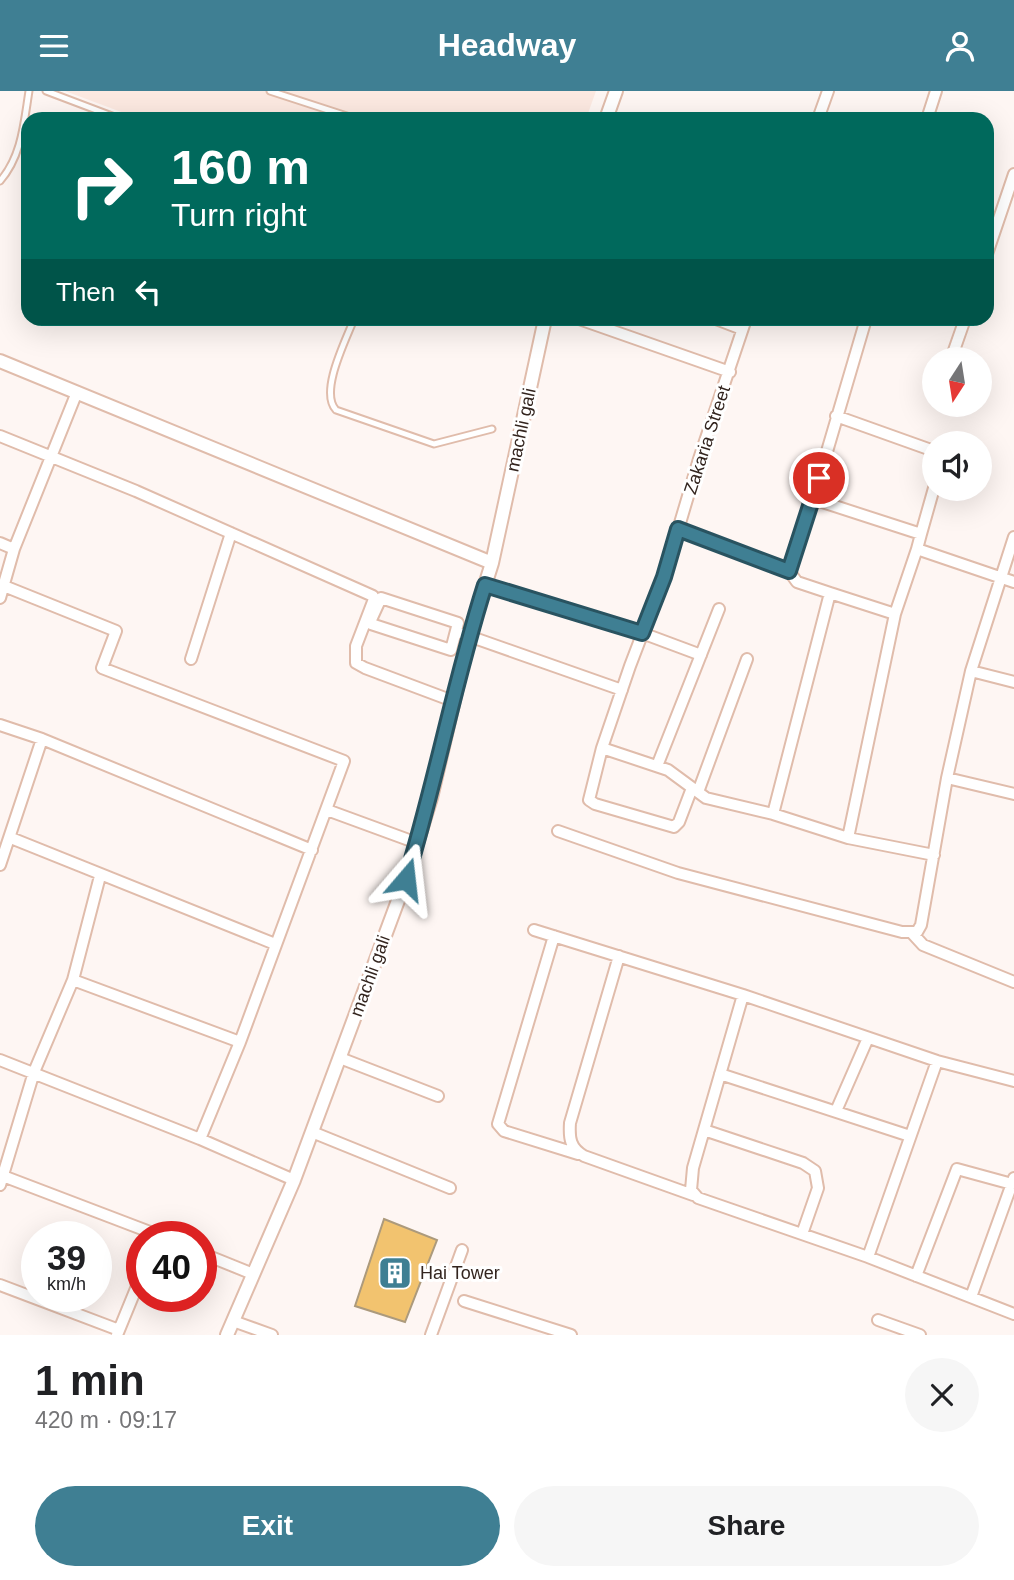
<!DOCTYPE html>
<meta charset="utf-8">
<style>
body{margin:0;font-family:Helvetica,sans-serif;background:#f6f6f6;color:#202124;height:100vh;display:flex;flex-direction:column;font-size:26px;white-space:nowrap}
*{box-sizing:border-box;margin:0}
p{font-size:23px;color:#757577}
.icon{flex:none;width:38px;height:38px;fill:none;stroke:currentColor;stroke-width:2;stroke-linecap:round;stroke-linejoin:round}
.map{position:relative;height:1244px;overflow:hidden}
.side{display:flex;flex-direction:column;background:#fff;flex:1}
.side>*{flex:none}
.banner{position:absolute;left:21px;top:21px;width:973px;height:214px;border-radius:21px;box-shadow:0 7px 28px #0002;background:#00695c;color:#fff;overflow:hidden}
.needle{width:46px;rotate:192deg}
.fabs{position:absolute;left:922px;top:256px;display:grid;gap:14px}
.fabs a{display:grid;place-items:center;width:70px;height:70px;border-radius:50%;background:#fff;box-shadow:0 7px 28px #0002;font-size:35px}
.speed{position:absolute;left:21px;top:1130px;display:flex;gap:14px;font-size:35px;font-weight:700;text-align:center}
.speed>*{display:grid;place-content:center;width:91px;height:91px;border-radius:50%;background:#fff;box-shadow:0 7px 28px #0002;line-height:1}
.speed small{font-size:18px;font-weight:400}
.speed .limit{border:10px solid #d22;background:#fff;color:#111}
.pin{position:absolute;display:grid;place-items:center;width:60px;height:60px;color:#fff;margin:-30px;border:4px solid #fff;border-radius:50%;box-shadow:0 2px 7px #0007}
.me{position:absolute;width:77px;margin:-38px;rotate:17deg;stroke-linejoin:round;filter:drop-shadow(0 0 5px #0008)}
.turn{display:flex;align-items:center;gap:24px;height:147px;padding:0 35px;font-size:32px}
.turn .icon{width:91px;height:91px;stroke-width:2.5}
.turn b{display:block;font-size:49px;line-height:60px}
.then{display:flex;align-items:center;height:66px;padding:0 35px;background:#0003;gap:14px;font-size:26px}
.round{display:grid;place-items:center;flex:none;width:74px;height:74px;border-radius:37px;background:#f6f6f6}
.overview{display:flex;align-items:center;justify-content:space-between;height:119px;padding:0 35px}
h1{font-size:42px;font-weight:800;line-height:52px}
.action{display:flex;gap:14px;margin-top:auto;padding:14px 35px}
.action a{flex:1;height:80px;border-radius:42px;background:#3f7f93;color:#fff;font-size:28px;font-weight:800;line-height:80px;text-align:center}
.action a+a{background:#f6f6f6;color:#202124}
header{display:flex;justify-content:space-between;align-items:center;height:91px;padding:0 35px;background:#3f7f93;color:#fff;font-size:32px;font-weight:800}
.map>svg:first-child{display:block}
</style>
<header><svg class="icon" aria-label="menu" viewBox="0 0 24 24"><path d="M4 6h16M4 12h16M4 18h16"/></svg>Headway<svg class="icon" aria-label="person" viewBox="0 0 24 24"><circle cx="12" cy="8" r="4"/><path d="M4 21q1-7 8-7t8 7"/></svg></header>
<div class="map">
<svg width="1014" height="1244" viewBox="0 0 1014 1244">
<rect width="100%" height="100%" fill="#fef6f3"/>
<path fill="#fce9e1" d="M65,0H596L586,28H140Z"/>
<path fill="#f2c36f" stroke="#ac9a7c" stroke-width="2" d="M384,1128L437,1149L405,1231L355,1215Z"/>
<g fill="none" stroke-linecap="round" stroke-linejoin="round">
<defs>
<path id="service" d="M46,0L120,28
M270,0L356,28
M0,90C22,65 24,31 29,0
M354,228C346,249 319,301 336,319L434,353L492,338"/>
<path id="minor" d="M818,28L828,0
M927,28L936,0
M987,163L1014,83
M579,228L730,281
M716,228L742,238
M951,268L965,228
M836,325L934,360
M0,345L136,400L373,505L374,508L356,555V572L365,577L453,610
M813,408L921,443L917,458L1014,491
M678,438L789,480L797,491L830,502L773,723L848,747L895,523L917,458
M921,443L934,397
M0,452L14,458
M789,480L813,408L866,228
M485,494L642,542L701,564
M4,495L116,540L102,577L344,670L240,951L200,1048
M830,502L895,523
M0,507L14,458L77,301
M381,507L458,532L451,559L371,533L370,531Z
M463,543L622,599
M191,568L231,442
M971,580L1014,591
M0,634L42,648L312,759
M602,657L668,679L706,707L773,723
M657,675L719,518
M947,687L1014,703
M692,697L679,731L674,736L595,713L589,709L602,657L630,575L664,486L699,368L746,228
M698,701L747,568
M327,719L417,752
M558,740L678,782L902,841H917L921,834L947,687L971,580L1014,446
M11,747L275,853
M848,747L934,764
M0,774L42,648
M534,839L743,904L937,970L1014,990
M912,842L923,854L1014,891
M554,845L498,1033L504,1040L578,1063
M619,865L570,1032C569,1047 570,1057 584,1065L693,1104
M73,889L240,951
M743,904L693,1077L691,1099L698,1107L868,1166L937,970
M340,967L438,1005
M0,969L200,1048L294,1089
M720,983L910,1045
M836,1020L868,947
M704,1039L803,1072L815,1080L818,1097L802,1143
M312,1041L450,1097
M3,1085L163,1146
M0,1094L34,981L73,889L100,785
M201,1162L253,1183
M868,1166L1014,1223
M916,1185L957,1078L1012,1093
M0,1194L119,1239
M971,1206L1014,1087
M464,1210L571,1244
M878,1229L920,1244
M233,1230L272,1244
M117,1244L142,1183
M431,1244L462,1159"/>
<path id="tertiary" d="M606,28L616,0
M0,270L492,472
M227,1244L294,1089L406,788L431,707L469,545L492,472L545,228"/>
</defs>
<use href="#service" stroke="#e0bcab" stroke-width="9"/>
<use href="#minor" stroke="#e0bcab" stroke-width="14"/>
<use href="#tertiary" stroke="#e0bcab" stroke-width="16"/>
<use href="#service" stroke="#fff" stroke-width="5"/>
<use href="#minor" stroke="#fff" stroke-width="10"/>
<use href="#tertiary" stroke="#fff" stroke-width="12"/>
</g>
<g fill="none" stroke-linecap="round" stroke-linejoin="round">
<defs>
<path id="route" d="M406,788C436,691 454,591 485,494L642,542L664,486L678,438L789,480L819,387"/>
</defs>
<use href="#route" stroke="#295360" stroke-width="18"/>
<use href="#route" stroke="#3f7f93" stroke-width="12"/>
</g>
<defs>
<symbol id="building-square" viewBox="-11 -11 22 22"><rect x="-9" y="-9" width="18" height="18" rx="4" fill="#3f7f93" stroke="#fff"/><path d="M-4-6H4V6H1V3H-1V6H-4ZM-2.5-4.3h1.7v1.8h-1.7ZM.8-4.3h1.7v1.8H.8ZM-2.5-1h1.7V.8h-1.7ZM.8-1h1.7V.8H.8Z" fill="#fff"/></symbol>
</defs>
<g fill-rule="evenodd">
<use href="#building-square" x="376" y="1163" width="38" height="38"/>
</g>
<g text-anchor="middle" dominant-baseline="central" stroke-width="6" stroke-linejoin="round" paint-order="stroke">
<g font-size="18" fill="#33251f" stroke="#fff">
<text transform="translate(521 339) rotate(-78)">machli gali</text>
<text transform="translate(707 349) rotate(-72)">Zakaria Street</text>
<text transform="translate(370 885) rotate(-70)">machli gali</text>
</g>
<g font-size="18" fill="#33251f" stroke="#fff" text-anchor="start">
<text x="420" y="1182">Hai Tower</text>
</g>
</g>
</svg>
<div class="fabs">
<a><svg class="needle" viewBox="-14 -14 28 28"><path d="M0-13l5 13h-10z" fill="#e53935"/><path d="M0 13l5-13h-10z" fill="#757577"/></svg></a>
<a><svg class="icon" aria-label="sound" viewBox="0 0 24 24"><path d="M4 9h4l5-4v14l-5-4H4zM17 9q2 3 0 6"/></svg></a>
</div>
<div class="speed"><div>39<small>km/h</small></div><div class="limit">40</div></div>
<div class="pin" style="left:819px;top:387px;background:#d93025"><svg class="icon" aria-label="arrive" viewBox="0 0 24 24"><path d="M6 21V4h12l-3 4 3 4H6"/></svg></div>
<svg class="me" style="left:406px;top:788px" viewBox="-20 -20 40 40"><path d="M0-17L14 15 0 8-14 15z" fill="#3f7f93" stroke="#fff" stroke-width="4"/></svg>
<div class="banner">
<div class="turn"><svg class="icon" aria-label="right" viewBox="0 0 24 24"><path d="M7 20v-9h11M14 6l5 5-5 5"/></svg><div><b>160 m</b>Turn right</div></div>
<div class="then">Then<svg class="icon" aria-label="left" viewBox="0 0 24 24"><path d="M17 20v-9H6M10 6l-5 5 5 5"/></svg></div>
</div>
</div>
<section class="side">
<div class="overview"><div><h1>1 min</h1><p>420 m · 09:17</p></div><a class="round"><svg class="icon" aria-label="close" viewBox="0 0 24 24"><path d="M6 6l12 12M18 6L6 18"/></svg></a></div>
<div class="action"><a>Exit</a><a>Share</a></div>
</section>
